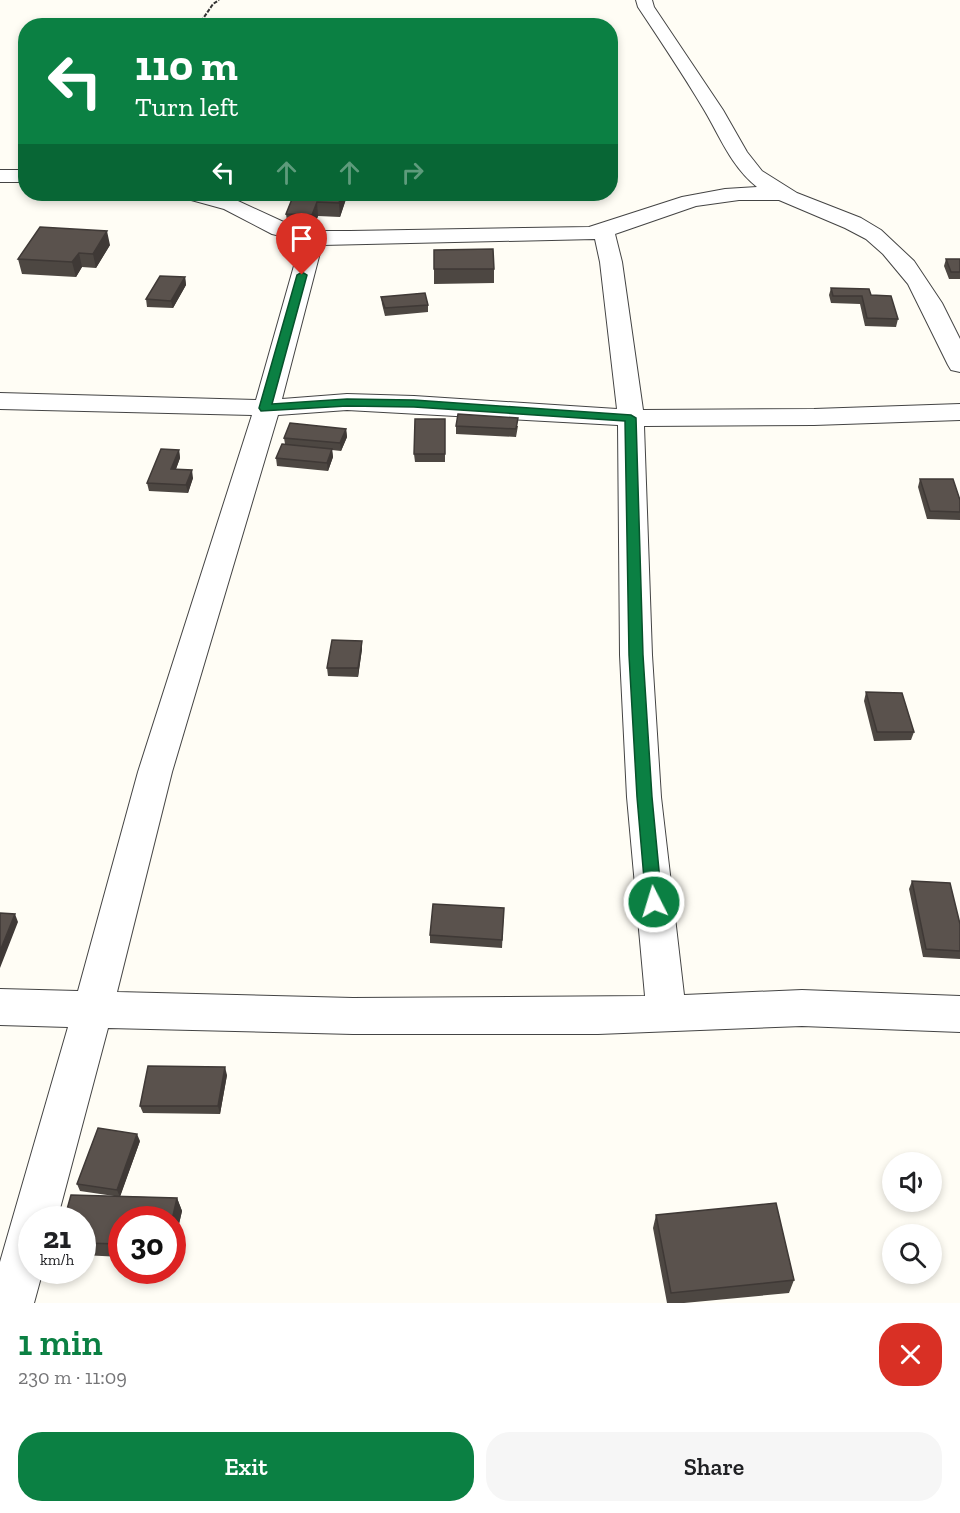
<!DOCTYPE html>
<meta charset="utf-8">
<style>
body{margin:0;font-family:"Zilla Slab",serif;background:#f6f6f6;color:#202124;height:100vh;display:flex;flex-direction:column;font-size:22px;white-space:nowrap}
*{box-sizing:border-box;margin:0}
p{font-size:20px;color:#757577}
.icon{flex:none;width:33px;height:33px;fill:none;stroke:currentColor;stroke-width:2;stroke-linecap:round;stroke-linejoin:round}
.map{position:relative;height:1303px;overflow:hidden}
.drawer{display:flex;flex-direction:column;background:#fff;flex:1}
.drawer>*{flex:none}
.guide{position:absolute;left:18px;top:18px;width:600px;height:183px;border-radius:24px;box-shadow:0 3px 9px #0003;background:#0b8043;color:#fff;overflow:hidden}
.controls{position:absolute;left:882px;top:1152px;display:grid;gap:12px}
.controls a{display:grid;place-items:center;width:60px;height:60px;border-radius:50%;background:#fff;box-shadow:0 3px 9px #0003;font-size:30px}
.speed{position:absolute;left:18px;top:1206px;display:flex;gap:12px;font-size:30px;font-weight:700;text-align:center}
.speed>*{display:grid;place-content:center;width:78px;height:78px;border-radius:50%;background:#fff;box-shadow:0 3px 9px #0003;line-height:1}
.speed small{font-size:15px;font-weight:400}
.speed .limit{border:9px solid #d22;background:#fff;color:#111}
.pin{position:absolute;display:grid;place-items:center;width:51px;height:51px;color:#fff;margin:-62px -26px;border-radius:50% 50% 50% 0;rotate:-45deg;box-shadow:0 0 6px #0007}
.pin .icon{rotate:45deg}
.me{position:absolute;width:66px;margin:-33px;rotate:355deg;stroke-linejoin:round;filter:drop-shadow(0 0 4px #0008)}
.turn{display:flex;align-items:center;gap:21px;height:126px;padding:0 18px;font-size:27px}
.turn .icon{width:78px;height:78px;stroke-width:2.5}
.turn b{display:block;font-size:42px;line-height:51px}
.lanes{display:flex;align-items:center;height:57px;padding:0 18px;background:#0003;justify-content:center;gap:30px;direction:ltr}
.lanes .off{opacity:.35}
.round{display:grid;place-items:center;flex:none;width:63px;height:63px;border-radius:24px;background:#f6f6f6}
.overview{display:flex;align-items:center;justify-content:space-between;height:102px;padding:0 18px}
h1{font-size:36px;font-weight:600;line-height:45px;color:#0b8043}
.primary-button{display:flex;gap:12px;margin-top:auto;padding:12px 18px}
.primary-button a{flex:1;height:69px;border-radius:24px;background:#0b8043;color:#fff;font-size:24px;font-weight:600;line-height:69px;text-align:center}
.primary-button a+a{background:#f6f6f6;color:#202124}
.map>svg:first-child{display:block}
</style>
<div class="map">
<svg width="960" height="1303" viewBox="0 0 960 1303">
<rect width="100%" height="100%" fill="#fffdf5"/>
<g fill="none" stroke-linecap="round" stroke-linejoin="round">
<defs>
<path id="minor" d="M636,0H652L654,7L723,110L747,152L762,171L797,193L861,218L881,230L914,261L942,303L960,339V372L951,370L948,365L908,284L883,254L866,239L845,228L779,200H739L696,206L615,234L622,262L643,410L814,409L960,404V420L814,425L644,426L652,655L661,797L684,995L802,990L960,996V1032L802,1026L598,1034H353L108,1028L57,1220H32V1270H43L34,1303H0V1262L68,1027L0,1025V989L78,991L138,772L252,415L0,409V393L256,400L301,241L272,234L224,209L184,198L181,194H213L238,201L288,224L314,231H350L589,227L682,197L725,189L757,187C730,165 720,136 703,108C682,73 660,40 638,7ZM595,239L600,262L617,409L414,396L347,394L282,399L322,245ZM347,410L618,425L620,655L627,797L645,996L353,998L117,992L172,772L278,415Z
M0,170H26V182H0Z"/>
</defs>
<use href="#minor" stroke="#444" stroke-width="2"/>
<path stroke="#333" stroke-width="2" stroke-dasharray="4 1.5" stroke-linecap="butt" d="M198,26L213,4L219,0"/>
<use href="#minor" fill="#fff" fill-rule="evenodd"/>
</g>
<path fill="#4d4742" d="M294,194H345L346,199L340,217L318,216L313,229L288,228L286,214Z
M110,245L96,268L82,267L76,277L22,274L18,259Z
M434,250L494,269V283L434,284Z
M946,259H960V279H949L944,266Z
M185,277L186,285L173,308L147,307L146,299Z
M831,288L871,295L898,319L896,327L865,326L860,304L831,303L829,295Z
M381,297L428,305V312L385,316L382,304Z
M445,419V462H415L414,454Z
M456,426H518L516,437L456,434Z
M346,429L347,437L341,451L332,450L333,457L328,471L277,466L276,458L285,444L284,438Z
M179,450L180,458L176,469L193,478L188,493L149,491L147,483Z
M920,479L960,500V520L927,519L918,487Z
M362,641V649L358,677L328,676L327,668Z
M866,692L914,732L911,740L874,741L864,701Z
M912,881L960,924V959L923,957L909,889Z
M504,908L502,948L430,943V935Z
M227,1075L220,1114L143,1113L140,1106Z
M140,1141L120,1196L177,1198L182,1211L172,1254V1220H122V1257L82,1255V1220L114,1196L80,1191L77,1184Z
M656,1215L794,1280L789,1293L684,1303H667L653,1228Z"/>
<path fill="#3f3936" d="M342,194H345L346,199L340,217L339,203Z
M317,202L318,216L313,229L312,215Z
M107,231L110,245L96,268L93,254Z
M79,253L82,267L76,277L72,262Z
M185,277L186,285L173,308L171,301Z
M346,429L347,437L341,451L340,443Z
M332,449L333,457L328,471L327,463Z
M179,450L180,458L173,477L171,469Z
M192,470L193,478L188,493L186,485Z
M362,641V649L358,677V668Z
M15,914L18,922L0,968V951Z
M225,1067L227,1075L220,1114L218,1106Z
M137,1134L140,1141L120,1197L117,1190Z
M177,1198L182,1211L172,1254V1220Z"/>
<path fill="#5a524d" stroke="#3f3936" stroke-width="1.5" d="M294,194H342L339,203L317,202L312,215L286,214Z
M40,227L107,231L93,254L79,253L72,262L18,259Z
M493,249L494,269H434V250Z
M946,259H960V272H951Z
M160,276L185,277L171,301L146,299Z
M831,288L869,289L871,295L891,296L898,319L867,318L862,296H833Z
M425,293L428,305L385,308L381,297Z
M458,414L518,418L516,429L456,426Z
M415,419H445V454H414Z
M290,423L346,429L340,443L284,438Z
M282,444L332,449L327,463L276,458Z
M161,449L179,450L171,469L192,470L186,485L147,483Z
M920,479H953L960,500V512L930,511Z
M332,640L362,641L358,668H327Z
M866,692L902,693L914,732H877Z
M912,881L950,883L960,924V951L926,949Z
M433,904L504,908L502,940L430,935Z
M0,913L15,914L0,951Z
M148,1066L225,1067L218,1106H140Z
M98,1128L137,1134L117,1190L77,1184Z
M71,1195L177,1198L172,1220H122V1244L82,1243V1220H64Z
M776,1203L794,1280L671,1293L656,1215Z"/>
<path fill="#0b8043" stroke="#07532c" stroke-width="1.5" d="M302,272L307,275L272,404L347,399L414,400L631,415L636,418L643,655L652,797L662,902L660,907L654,909L648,907L646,902L637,797L629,655L625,421L414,407L347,406L261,411L259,408L297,275Z"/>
</svg>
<div class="controls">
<a><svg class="icon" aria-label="sound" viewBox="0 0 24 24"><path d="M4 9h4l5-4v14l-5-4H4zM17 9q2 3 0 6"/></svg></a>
<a><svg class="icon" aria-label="search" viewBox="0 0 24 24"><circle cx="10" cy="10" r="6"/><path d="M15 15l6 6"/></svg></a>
</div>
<div class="speed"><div>21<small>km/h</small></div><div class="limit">30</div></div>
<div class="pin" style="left:302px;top:275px;background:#d93025"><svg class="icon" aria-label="arrive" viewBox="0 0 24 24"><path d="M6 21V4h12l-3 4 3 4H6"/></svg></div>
<svg class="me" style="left:654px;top:902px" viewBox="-20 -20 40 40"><circle r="17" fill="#0b8043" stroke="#fff" stroke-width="3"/><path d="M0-11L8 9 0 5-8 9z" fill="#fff"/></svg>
<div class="guide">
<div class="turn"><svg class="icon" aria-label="left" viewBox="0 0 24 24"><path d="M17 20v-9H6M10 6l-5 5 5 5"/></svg><div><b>110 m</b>Turn left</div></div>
<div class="lanes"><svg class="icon" aria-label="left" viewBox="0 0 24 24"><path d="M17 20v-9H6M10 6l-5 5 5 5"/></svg><svg class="icon off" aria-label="ahead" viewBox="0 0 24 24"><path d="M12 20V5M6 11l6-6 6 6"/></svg><svg class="icon off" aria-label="ahead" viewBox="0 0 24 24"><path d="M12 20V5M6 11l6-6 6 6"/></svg><svg class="icon off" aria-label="right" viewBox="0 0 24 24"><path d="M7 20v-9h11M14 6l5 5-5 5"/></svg></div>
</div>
</div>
<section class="drawer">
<div class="overview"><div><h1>1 min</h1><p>230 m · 11:09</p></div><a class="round" style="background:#d93025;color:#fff"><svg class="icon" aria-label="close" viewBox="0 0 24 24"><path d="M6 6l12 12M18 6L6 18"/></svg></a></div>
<div class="primary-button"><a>Exit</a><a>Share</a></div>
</section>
